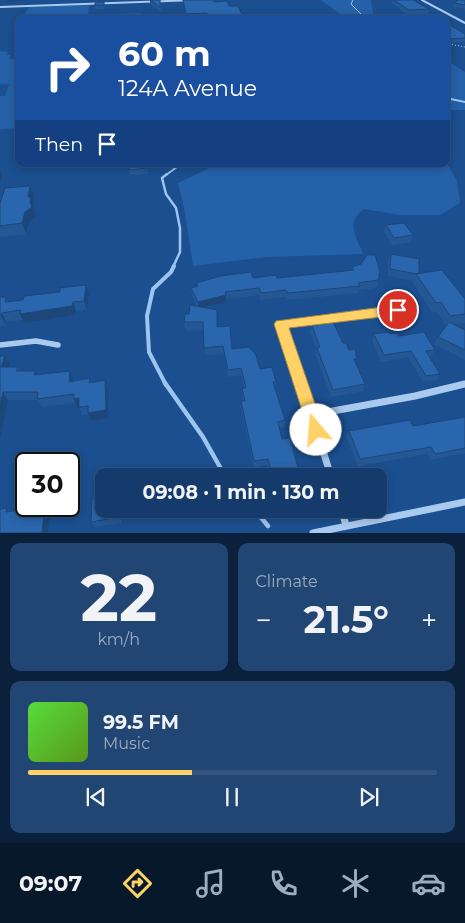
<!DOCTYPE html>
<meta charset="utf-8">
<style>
:root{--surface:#143b6b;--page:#214673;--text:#f1f3f6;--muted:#9dadc1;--line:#33557e;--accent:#ffd166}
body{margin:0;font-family:Montserrat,sans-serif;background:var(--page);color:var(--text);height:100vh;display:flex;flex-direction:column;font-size:19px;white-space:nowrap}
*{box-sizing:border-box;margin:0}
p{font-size:16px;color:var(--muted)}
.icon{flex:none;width:28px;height:28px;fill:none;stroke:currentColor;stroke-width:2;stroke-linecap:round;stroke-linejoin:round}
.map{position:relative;height:533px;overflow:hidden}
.sheet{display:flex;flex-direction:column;gap:10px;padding:10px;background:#0b203b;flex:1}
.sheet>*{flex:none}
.banner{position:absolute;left:15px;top:15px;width:435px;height:152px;border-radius:10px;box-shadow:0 2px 8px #0003,0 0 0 1px var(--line);background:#1a4fa0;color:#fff;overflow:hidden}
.speed{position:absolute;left:15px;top:452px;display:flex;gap:10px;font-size:25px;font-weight:700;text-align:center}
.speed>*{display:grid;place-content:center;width:65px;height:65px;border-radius:50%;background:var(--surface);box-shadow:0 2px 8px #0003,0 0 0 1px var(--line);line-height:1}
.speed .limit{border:2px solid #111;border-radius:8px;background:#fff;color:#111}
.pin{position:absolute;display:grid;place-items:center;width:42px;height:42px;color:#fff;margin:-21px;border:2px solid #fff;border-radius:50%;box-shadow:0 1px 5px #0007}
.me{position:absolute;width:55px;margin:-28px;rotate:342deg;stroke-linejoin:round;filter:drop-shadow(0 0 4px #0008)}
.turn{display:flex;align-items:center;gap:18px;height:105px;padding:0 20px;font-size:22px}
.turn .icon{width:65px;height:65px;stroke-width:2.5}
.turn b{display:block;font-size:35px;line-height:42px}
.then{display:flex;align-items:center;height:48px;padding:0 20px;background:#0003;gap:10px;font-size:19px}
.big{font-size:38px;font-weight:700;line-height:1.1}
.sheet .tile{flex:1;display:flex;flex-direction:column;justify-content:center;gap:8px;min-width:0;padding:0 18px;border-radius:10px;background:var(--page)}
.sheet .dial{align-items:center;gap:0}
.dial b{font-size:65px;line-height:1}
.song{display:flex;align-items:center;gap:15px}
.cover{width:60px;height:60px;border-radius:8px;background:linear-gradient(135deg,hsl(110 70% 55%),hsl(90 70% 35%))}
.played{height:5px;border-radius:2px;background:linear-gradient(90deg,var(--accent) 40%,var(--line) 40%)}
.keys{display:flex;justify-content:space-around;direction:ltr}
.heat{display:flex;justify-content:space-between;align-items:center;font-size:28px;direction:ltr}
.sheet .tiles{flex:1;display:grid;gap:10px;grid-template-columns:1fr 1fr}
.tile:last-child{grid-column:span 2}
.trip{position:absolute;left:95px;top:468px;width:292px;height:50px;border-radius:10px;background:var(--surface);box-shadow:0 2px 8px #0003,0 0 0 1px var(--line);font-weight:700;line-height:50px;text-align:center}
.tab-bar{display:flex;height:80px;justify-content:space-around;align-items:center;background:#08182b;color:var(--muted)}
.tab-bar .icon{width:35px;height:35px}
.tab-bar .current{color:var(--accent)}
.tab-bar b{font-size:22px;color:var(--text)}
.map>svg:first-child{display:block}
</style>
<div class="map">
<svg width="465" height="533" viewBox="0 0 465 533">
<rect width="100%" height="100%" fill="#1b4f8f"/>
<path fill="#2461a8" d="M321,0H371L373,13L382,19H311L343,16Z
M89,5L88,15L141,13L143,19H55V16L22,18L29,7Z
M0,51L8,52L7,55H11L9,59H19V128L0,129V96H5L9,84H0Z
M446,60L465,72V110H446Z
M446,162L457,181L460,203L440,215H400L364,209C345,223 356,235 363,254L267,257L193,266L184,207L178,183L218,164H446Z"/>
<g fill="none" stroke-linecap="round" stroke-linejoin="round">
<path stroke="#9cc4f0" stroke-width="1" d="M353,0L351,4L366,19"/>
<path stroke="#9cc4f0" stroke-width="2" d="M446,98L465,102
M166,175L181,164"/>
<path stroke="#9cc4f0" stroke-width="2.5" d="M167,174L162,178L166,194L176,208L180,228V252L173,267"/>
<path stroke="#9cc4f0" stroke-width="4" d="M166,385L149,352L147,316L153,289L171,272L174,266"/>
<path stroke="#9cc4f0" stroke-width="4.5" d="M165,383L203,437L225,476
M254,509L268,526"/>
<path stroke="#a9c9ee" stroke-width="1" stroke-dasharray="1 2" stroke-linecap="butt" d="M449,44L465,47"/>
<path stroke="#a9c9ee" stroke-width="2" d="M422,0L465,23
M0,7L196,0"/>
<path stroke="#a9c9ee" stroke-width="5.5" d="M0,345L36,341L58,345
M301,385L281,324L398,310
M462,385L465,384"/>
<path stroke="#a9c9ee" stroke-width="7" d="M301,383L331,476
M311,415L415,396L465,384
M341,509L346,525
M313,533L465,502"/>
</g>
<path fill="#245895" d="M150,0H160L161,11L150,4Z
M183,0L214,2L229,6L244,19H207V17L187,18Z
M393,0H413L429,9L428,14L408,15L392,3Z
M465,0V10L462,8L453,7L454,3Z
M104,2L105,9H95V5Z
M446,25L465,38V42L448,43L446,42Z
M147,164L148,174L130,175L129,170Z
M30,186L34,196L33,203L34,207V211L36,217L29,222L26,234L0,237V203Z
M386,225L413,235L411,242L392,245L384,232Z
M391,254L419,273L465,299V323L454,324L465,330V360L434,344L438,337L446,325L437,312H432L413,283L414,281L388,276V261Z
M352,267L380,272L376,288L359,290L358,293L287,300L286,297L260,300L259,295L226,299V302L204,308L232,349L260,369L276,382L275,388L285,420L284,427L279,428L282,439L300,476H270L267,465L254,468L241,408V401H243L242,396V389L244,388L241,375L228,377L224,354L205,355L204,330H185L184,322L189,314L197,306L192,295L191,288L197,286L196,283L253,278H277L351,270Z
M86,285L89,294L87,310L76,311L75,315L24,323L23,320L6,322V325L0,326V297L8,301L23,300L60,292Z
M312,326L343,343L355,363L365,384L363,391L331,397L316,355L317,349L310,333Z
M374,334H390L399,336L435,350L431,356L430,357L440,374L437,380L423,382L408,357L381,362L372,341Z
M0,356H5L10,364L9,367H18L20,371L38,375L73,379V381L90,378L91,383L108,389V418L91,421L89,414L82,415L79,407L77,408L75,403L42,407L38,400H8L0,439Z
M465,417V453L430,460L427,454L358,466L346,437L349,431L413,426Z
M123,509L122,523L94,527L91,522Z"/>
<path fill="#1d4779" d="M7,0H25L7,2Z
M0,171L2,176L0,181Z
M30,186L34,196L33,203L34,207V211L36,217L29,222L26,234L22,223L28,197Z
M86,285L89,294L87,310L84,301Z
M226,295V302L198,309V302Z
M73,302L76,311L75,315L24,323L20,314Z
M2,313L6,322V325L1,316Z
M5,356L10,364L6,375L1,367Z
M70,371L73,379L72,390L69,382Z
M105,380L108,389V418L91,421L88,413Z
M3,392L8,400L0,439V406Z
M79,398L82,407L77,408L74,399Z
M45,506H51L48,533H42Z
M120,509H123L122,523L120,517Z
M157,509H193V510L149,520L146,511Z"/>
<path fill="#2a66ad" stroke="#1d4779" d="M150,0H160V7Z
M183,0H213L214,2L227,1L229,6H238L244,19H208L207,13L186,14Z
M394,0H413L429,9L409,10Z
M458,0H465V5L454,3Z
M104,2V5H95V3Z
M448,24L465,34V38L450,39L446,37V25Z
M129,164H147V168L129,170Z
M30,186L28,197H31L30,202L32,207L25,212L22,223L0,226V203L5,188Z
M404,223L413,235L394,238L386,225Z
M391,254L419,259V273L417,274L390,269Z
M367,255H375L380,272L378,280L358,283L360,286L288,293L286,290L261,293L259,288L225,292L226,295L198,302L191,288L198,286L196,283L221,276L251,272L253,278L276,275L277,278L354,270L352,267L361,264Z
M442,270L465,299V314L450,316L441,302L436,303L416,274Z
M86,285L84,301L73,302L72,306L20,314L21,310L2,313L1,316H0V297H6L5,302L23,300L24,296L60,292V288Z
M190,305L217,310V327L230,326L232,349L249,347L256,355L260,369L272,367L276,382H273L285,420L278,422L282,439L290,438L300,476H272L268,459L254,461L241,401H245L242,389L246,387L241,368L228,370L223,346L204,348L203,322H184L185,314H189Z
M333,322L343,343H346L349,350L355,349L357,359H354L365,384L333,390L317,348L320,347L312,326Z
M449,322L465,330V350L438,337Z
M389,332L390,334L397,333L399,336L424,332L435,350L426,351L440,374L426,376L411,351L384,355L374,334Z
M0,356H5L1,367H18L16,371H36L34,375L70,371L69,382L90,378L89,383L105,380L106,410L88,413V406L79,407V398L74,399V394L37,399L38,392H3L0,406Z
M465,417V448L435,454L431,447L360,459L349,431L410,420L413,426Z
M187,471L188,476H163Z
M104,497V509H120V517L91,522L92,499Z
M27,506H45L42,533H0V509L7,508L6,512L26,509Z
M146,509H157L146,511Z"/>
<path fill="#ffd166" stroke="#a68842" d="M398,305L402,307L404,310L402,313L398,315L289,328L324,430L321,435L316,437L310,435L274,324L276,321Z"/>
</svg>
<div class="speed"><div class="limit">30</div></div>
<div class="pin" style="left:398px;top:310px;background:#d93025"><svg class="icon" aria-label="arrive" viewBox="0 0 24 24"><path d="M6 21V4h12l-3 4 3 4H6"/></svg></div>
<svg class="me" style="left:316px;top:430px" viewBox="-20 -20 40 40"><circle r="19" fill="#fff"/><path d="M0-13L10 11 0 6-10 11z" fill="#ffd166"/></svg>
<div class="trip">09:08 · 1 min · 130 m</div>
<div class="banner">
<div class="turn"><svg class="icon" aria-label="right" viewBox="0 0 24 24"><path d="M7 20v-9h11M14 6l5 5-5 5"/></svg><div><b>60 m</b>124A Avenue</div></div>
<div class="then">Then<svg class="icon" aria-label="arrive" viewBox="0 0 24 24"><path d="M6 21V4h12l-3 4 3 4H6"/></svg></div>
</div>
</div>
<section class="sheet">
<div class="tiles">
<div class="tile dial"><b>22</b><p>km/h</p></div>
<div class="tile"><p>Climate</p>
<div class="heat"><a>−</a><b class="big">21.5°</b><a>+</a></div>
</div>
<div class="tile">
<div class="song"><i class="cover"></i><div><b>99.5 FM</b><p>Music</p></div></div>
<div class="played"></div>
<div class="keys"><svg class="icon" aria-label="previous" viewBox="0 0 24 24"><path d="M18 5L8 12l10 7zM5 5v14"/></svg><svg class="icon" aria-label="pause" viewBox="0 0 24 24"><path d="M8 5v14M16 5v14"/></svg><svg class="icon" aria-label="next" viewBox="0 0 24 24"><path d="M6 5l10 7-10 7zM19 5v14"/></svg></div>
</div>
</div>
</section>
<nav class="tab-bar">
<b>09:07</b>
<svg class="icon current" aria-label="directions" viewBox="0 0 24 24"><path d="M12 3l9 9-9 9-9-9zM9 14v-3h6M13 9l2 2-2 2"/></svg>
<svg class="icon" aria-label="music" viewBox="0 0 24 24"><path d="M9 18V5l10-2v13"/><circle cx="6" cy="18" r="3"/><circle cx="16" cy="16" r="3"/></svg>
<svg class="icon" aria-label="phone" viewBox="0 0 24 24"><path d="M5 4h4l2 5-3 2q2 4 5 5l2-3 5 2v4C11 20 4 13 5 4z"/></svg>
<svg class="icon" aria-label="climate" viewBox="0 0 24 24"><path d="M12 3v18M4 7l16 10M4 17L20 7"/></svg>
<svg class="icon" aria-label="car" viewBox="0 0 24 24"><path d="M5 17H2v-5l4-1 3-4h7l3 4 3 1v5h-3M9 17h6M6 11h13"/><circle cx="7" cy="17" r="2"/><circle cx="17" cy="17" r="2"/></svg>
</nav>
